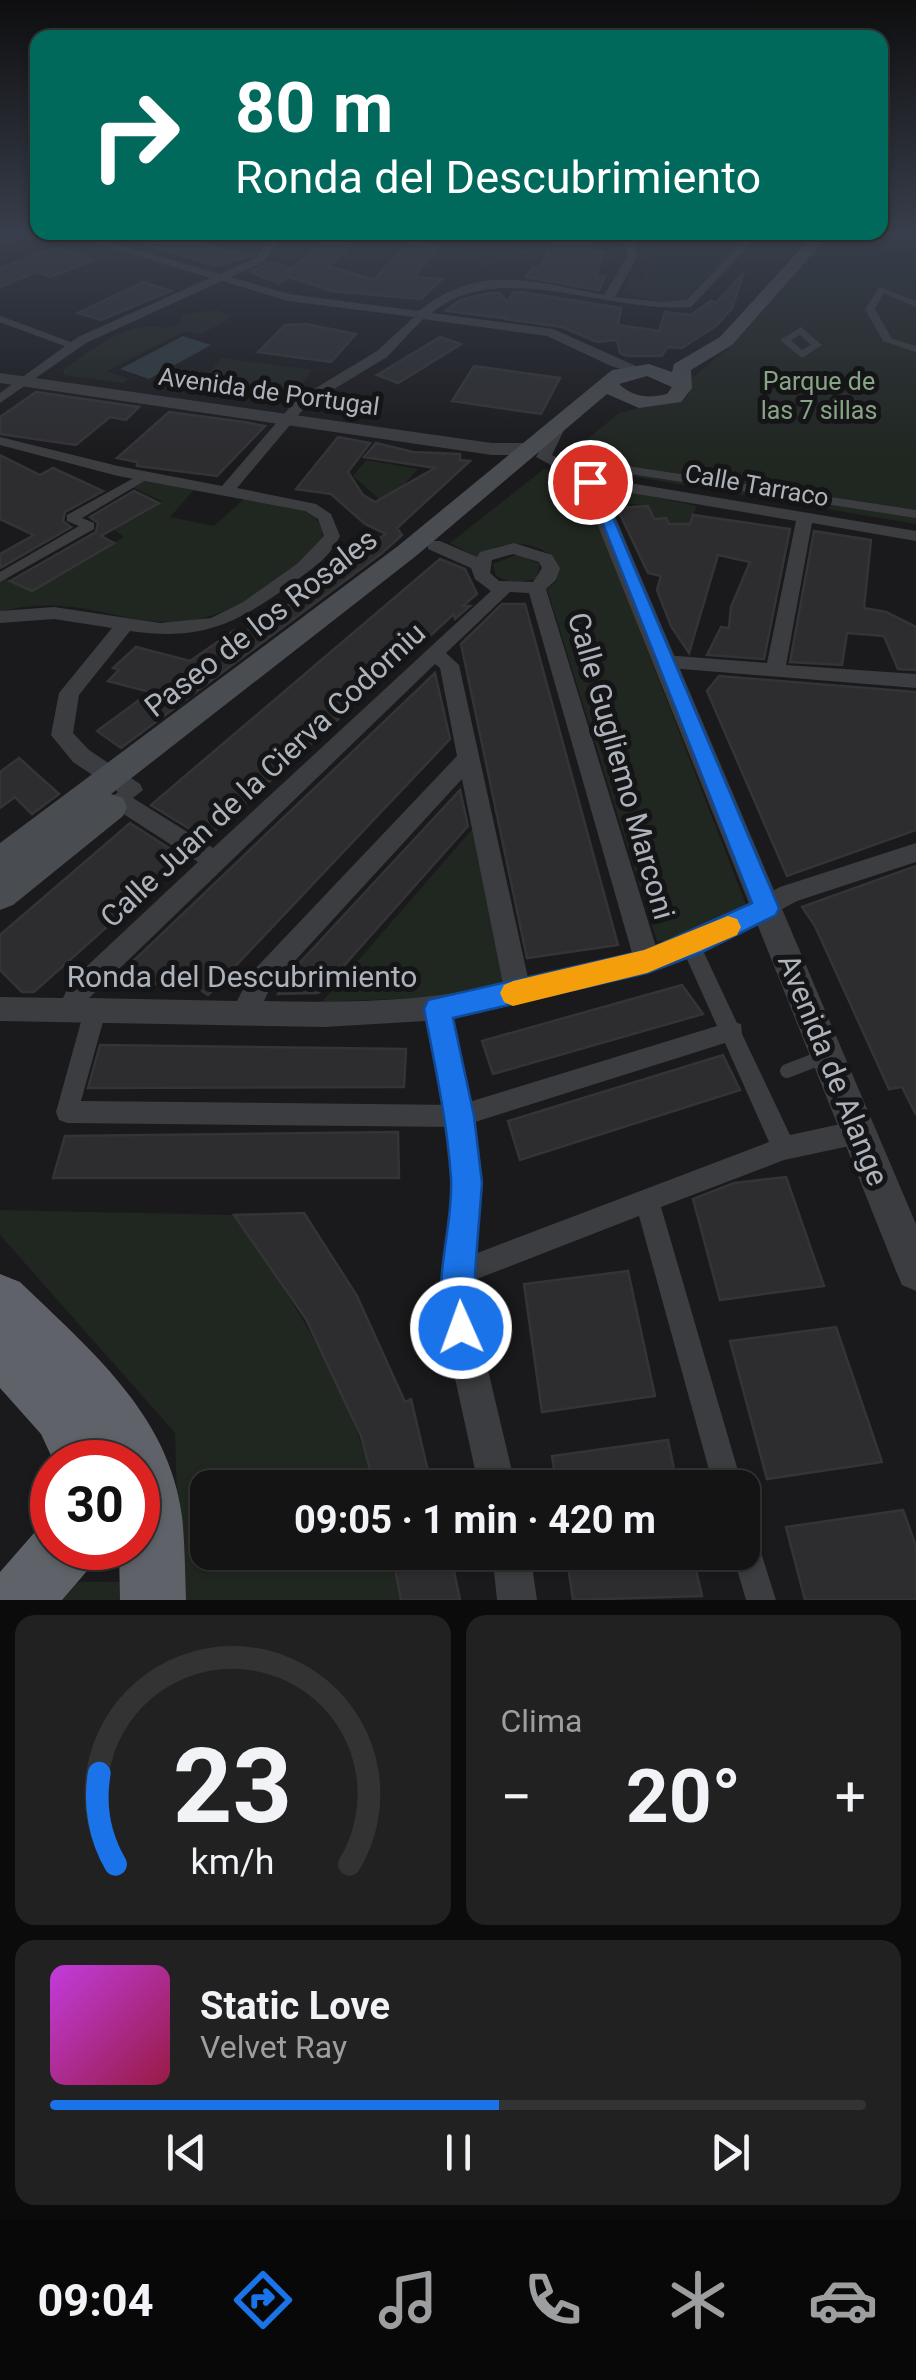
<!DOCTYPE html>
<html lang="es">
<meta charset="utf-8">
<style>
:root{--surface:#141415;--page:#212122;--text:#f1f3f6;--muted:#9d9ea0;--line:#333334;--accent:#1a73e8}
body{margin:0;font-family:Roboto,sans-serif;background:var(--page);color:var(--text);height:100vh;display:flex;flex-direction:column;font-size:38px;white-space:nowrap}
*{box-sizing:border-box;margin:0}
p{font-size:32px;color:var(--muted)}
.icon{flex:none;width:55px;height:55px;fill:none;stroke:currentColor;stroke-width:2;stroke-linecap:round;stroke-linejoin:round}
.map{position:relative;height:1600px;overflow:hidden}
.drawer{display:flex;flex-direction:column;gap:15px;padding:15px;background:#0b0b0c;flex:1}
.drawer>*{flex:none}
.guide{position:absolute;left:30px;top:30px;width:858px;height:210px;border-radius:20px;box-shadow:0 2px 8px #0004,0 0 0 2px var(--line);background:#00695c;color:#fff;overflow:hidden}
.speed{position:absolute;left:30px;top:1440px;display:flex;gap:20px;font-size:50px;font-weight:700;text-align:center}
.speed>*{display:grid;place-content:center;width:130px;height:130px;border-radius:50%;background:var(--surface);box-shadow:0 2px 8px #0004,0 0 0 2px var(--line);line-height:1}
.speed .limit{border:15px solid #d22;background:#fff;color:#111}
.pin{position:absolute;display:grid;place-items:center;width:85px;height:85px;color:#fff;margin:-42px;border:5px solid #fff;border-radius:50%;box-shadow:0 2px 10px #0007}
.me{position:absolute;width:110px;margin:-55px;rotate:358deg;stroke-linejoin:round;filter:drop-shadow(0 0 8px #0008)}
.turn{display:flex;align-items:center;gap:35px;height:210px;padding:0 40px;font-size:45px}
.turn .icon{width:130px;height:130px;stroke-width:2.5}
.turn b{display:block;font-size:70px;line-height:85px}
.big{font-size:75px;font-weight:700;line-height:1.1}
.drawer .widget{flex:1;display:flex;flex-direction:column;justify-content:center;gap:15px;min-width:0;padding:0 35px;border-radius:20px;background:var(--page)}
.drawer .dial{align-items:center;gap:0}
.dial svg{height:260px;overflow:visible;fill:none;stroke:var(--line);stroke-width:7;stroke-linecap:round;text-anchor:middle}
.dial text{fill:var(--text);stroke:none}
.song{display:flex;align-items:center;gap:30px}
.cover{width:120px;height:120px;border-radius:15px;background:linear-gradient(135deg,hsl(290 70% 55%),hsl(340 70% 35%))}
.played{height:10px;border-radius:5px;background:linear-gradient(90deg,var(--accent) 55%,var(--line) 55%)}
.keys{display:flex;justify-content:space-around;direction:ltr}
.heat{display:flex;justify-content:space-between;align-items:center;font-size:55px;direction:ltr}
.drawer .tiles{flex:1;display:grid;gap:15px;grid-template-columns:1fr 1fr}
.widget:last-child{grid-column:span 2}
.trip{position:absolute;left:190px;top:1470px;width:570px;height:100px;border-radius:20px;background:var(--surface);box-shadow:0 2px 8px #0004,0 0 0 2px var(--line);font-weight:700;line-height:100px;text-align:center}
.menu{display:flex;height:160px;justify-content:space-around;align-items:center;background:#080808;color:var(--muted)}
.menu .icon{width:70px;height:70px}
.menu .current{color:var(--accent)}
.menu b{font-size:45px;color:var(--text)}
.map>svg:first-child{display:block}
</style>
<div class="map">
<svg width="916" height="1600" viewBox="0 0 916 1600">
<rect width="100%" height="100%" fill="#1a1a1c"/>
<path fill="#202620" d="M632,234H739L746,239L686,301C667,303 638,301 623,290L629,277L642,278L652,256L645,241Z
M829,234H916V524L618,474L580,445L619,413L688,396L689,381L734,343Z
M484,235L529,252L487,266L444,248Z
M218,310L231,317L200,335L185,331L107,371L129,379L123,383L64,375L63,370C84,355 116,329 143,327C159,325 168,332 182,321L180,315Z
M222,358L313,370L289,400L194,387Z
M366,460L418,469L386,505L353,476Z
M544,469L560,471L586,492L747,907L665,941H657L547,589L557,581V562C538,539 500,538 478,558L450,543Z
M144,480L194,490L170,517L214,526L244,499C271,504 326,502 323,541C308,559 288,571 269,585C156,667 108,583 0,612V575L32,591L124,537L114,530L162,501L132,487Z
M617,489L697,506L681,546L666,518L654,519L648,506L627,503Z
M518,554L540,564L536,579L513,583L496,576L493,564Z
M475,826L507,984L440,997L322,1002Z
M0,1210L234,1215C296,1304 346,1381 375,1487L208,1488V1552L392,1553L401,1600H180L175,1433L0,1235Z
M69,1582H136L135,1600H50Z"/>
<path fill="#303b3f" d="M183,336L211,345L149,379L120,369Z"/>
<path fill="#2d2d30" stroke="#343437" stroke-width="2.5" d="M128,234H167L250,256L216,266L127,238Z
M331,234L360,237L329,266L374,280L409,242L440,246L414,277L442,279L421,299L331,291L289,277L279,283L250,272L272,262L292,269Z
M557,234H595L588,249L604,253L595,277L605,276L599,290L526,277L533,267L539,268Z
M57,247L95,260L50,277L36,272L0,287V268Z
M744,272L732,308L717,325L682,348L667,347L662,356H627L620,353L617,340L597,342L562,327L505,319L508,315L502,318L446,311L460,300L489,293H500L507,302L514,292H521L621,308L618,325L659,331L665,312L691,315L711,301L716,303Z
M143,282L171,291L101,320L78,313Z
M306,324L356,334L331,362L258,352L285,325Z
M440,337L461,344L398,383L377,375Z
M474,366L560,378L541,414L452,401Z
M36,392L139,407L126,420L110,417L76,445L0,434V417Z
M169,412L244,422L265,426L217,476L137,466V462L117,458Z
M338,437L370,443L348,472L363,495L375,502L435,468L364,457L376,443L413,452L460,454V460L470,461L397,528L402,535L382,553L121,748L97,731L150,692L108,681L119,670L113,668L136,647L190,661L235,630L242,633L281,611L301,595L296,592L386,534L365,524L331,494L296,489Z
M0,455L40,475L53,468L103,491L65,512L63,521L71,527L0,568V554L34,535L0,519Z
M134,491L159,503L101,536L114,543L32,591L10,581L96,532L98,523L90,517Z
M648,506L654,519L666,518L669,524H690L693,515L790,529L764,659L707,655L721,627L729,628L731,607L750,562L718,555L689,653L671,626L657,590L661,576L648,573L617,508Z
M814,531L871,540L864,608L886,612L916,627V670L898,669L884,636L847,633L842,665L790,662Z
M440,559L465,569L477,594L463,606H470L455,619L454,614L206,839L151,805Z
M502,604H525L618,945L527,958L461,644Z
M435,673L450,739L208,995L171,969L149,990L125,969Z
M719,676L916,692V830L787,876L707,691Z
M19,758L59,794L32,814L15,797L0,808V772Z
M460,790L468,826L324,988L318,993L278,994L294,969Z
M130,823L184,858L34,992H22L0,970V935Z
M916,866V1115L902,1087L889,1089L815,926L802,907Z
M682,985L703,1014L493,1074L482,1041Z
M100,1045L406,1049L404,1087L88,1088Z
M723,1055L740,1090L520,1160L508,1121Z
M398,1132L399,1178H53L65,1136Z
M786,1177L824,1286L720,1300L693,1199L734,1183Z
M304,1213L357,1296L405,1402L411,1399L432,1488H375L361,1436L306,1319L234,1215Z
M628,1271L655,1396L542,1412L524,1284Z
M836,1327L882,1462L767,1479L730,1341Z
M668,1440L678,1488H557L552,1456Z
M903,1510L916,1546V1600H805L786,1527Z
M392,1552H450L460,1600H401Z
M566,1552H692L702,1596L573,1600Z"/>
<g fill="none" stroke-linecap="round" stroke-linejoin="round">
<path stroke="#3b3d40" stroke-width="6" d="M0,319L73,346"/>
<path stroke="#3b3d40" stroke-width="14" d="M787,1071L823,1057"/>
<path fill="#3b3d40" fill-rule="evenodd" d="M879,287L916,301V307L884,293L875,309L892,339L916,346V352L883,341L865,309Z
M801,327L822,345L802,358L780,340ZM800,335L811,345L802,350L791,340Z
M621,465L916,510V518L617,472L615,469Z
M141,474L151,477L82,518L94,523V529L0,582V572L79,526L67,521V515Z
M691,937L698,940L737,1023L741,1024L742,1034L790,1135L859,1120L867,1124L871,1132L867,1140L859,1144L784,1160L661,1207L743,1488L742,1490V1488H714L639,1216L459,1286L450,1282L446,1273L450,1264L459,1260L769,1142L725,1043L459,1127L67,1123L59,1120L56,1112L84,1011L88,1004L95,1001L102,1004L106,1011L81,1101L459,1105L717,1026L681,946L684,940Z
M742,1519L752,1524L776,1600H746L732,1552H742Z"/>
<path fill="#3b3d40" fill-rule="evenodd" d="M18,234H32L0,246V240Z
M66,234H81L220,274L256,258L272,234H282L264,262L231,277L289,294L419,311C479,262 535,282 604,295L627,257L626,246L608,234H620L636,245L637,257L615,297L660,302L687,300L744,240L737,234H749L755,239L691,307C607,314 499,257 432,313L553,329L645,370L638,374L611,366L547,336L423,319L387,357L306,406L237,488L316,504L331,514L340,536C329,559 310,570 290,585C234,625 201,641 130,631L79,695L73,733L89,750L140,784L143,790L133,798L213,848L491,591L475,579L471,568L428,549V541H440L477,557L480,552L514,543L552,555L560,568L556,580L546,589L656,947L683,937L780,887L916,843V862L797,901L700,954L647,972L453,1019L474,1116L482,1183L475,1273L478,1328L516,1488H479L444,1328L443,1273L452,1183L444,1116L426,1021L324,1027L0,1021V997L63,998L71,981L198,862L111,806L108,800L118,792L73,762L51,735L59,693L112,628L54,619L0,623V611L54,607L160,623L211,618L243,602L297,564L324,536L318,519L305,511L118,476L0,445V437L118,466L222,486L296,400L377,351L414,317L288,301L222,281L86,343L0,403V393L78,337L210,278ZM513,554L539,562L542,568L533,582L499,581L490,573L492,560ZM510,592L529,593L632,953L528,978L459,665L446,653ZM435,664L440,668L457,756L252,972L237,1001L89,998ZM462,779L503,984C426,1002 343,1003 264,1001L270,988Z
M557,426L564,430L552,455L594,477L916,531V541L812,523L786,665L916,674V688L657,667L654,662L657,657L664,655L767,663L796,521L590,486L536,457L550,430Z
M492,1552H530L537,1600H497Z"/>
<path fill="#3b3d40" fill-rule="evenodd" d="M0,373L492,443H532L541,449L532,455H492L0,383Z
M590,475L600,481L916,1224V1291L902,1285L896,1271L580,481Z"/>
<path fill="#494c50" fill-rule="evenodd" d="M814,234H830L732,345L691,370L692,388L681,402L639,408L607,394L416,556L111,794L123,798L127,807L123,816L13,905L0,910V843L398,546L612,370L649,364L672,372L674,364L720,337ZM647,376L672,387L667,394C648,399 633,397 619,384Z"/>
<path fill="#5f6268" fill-rule="evenodd" d="M0,1274L20,1282C89,1349 169,1414 182,1516C185,1544 185,1572 186,1600H120L119,1548H138V1462H54L41,1434L0,1388Z
M52,1521V1548H96L87,1571L62,1600H0V1572L41,1525Z"/>
</g>
<linearGradient id="sky" x2="0" y2="1"><stop stop-color="#0e0e0f"/><stop offset="0.51" stop-color="#383e4b"/><stop offset="1" stop-color="#383e4b" stop-opacity="0"/></linearGradient>
<rect width="916" height="458" fill="url(#sky)"/>
<path fill="#1a73e8" stroke="#114b97" stroke-width="2.5" d="M585,478L598,482L779,908L776,915L700,953L647,973L453,1018L474,1116L482,1183L475,1273L478,1328L473,1340L461,1345L449,1340C428,1290 454,1230 451,1178C447,1121 435,1065 424,1009L428,1000L647,950L752,903Z"/>
<path fill="#f59e0b" d="M728,916L737,919L741,927L737,935L647,973L513,1006L504,1002L500,993L504,985L513,981L644,950Z"/>
<g text-anchor="middle" stroke-width="10" stroke-linejoin="round" paint-order="stroke">
<g font-size="25" fill="#88a486" stroke="#151517">
<text x="819" y="390">Parque de<tspan x="819" dy="29">las 7 sillas</tspan></text>
</g>
<g font-size="25" fill="#adb3ba" stroke="#151517">
<text transform="translate(269 391) rotate(8)" y="9">Avenida de Portugal</text>
<text transform="translate(757 485) rotate(10)" y="9">Calle Tarraco</text>
</g>
<g font-size="30" fill="#adb3ba" stroke="#151517">
<text transform="translate(261 623) rotate(-38)" y="10">Paseo de los Rosales</text>
<text transform="translate(621 766) rotate(74)" y="10">Calle Gugliemo Marconi</text>
<text transform="translate(263 775) rotate(-43)" y="10">Calle Juan de la Cierva Codorniu</text>
<text x="242" y="987">Ronda del Descubrimiento</text>
<text transform="translate(833 1070) rotate(68)" y="10">Avenida de Alange</text>
</g>
</g>
</svg>
<div class="speed"><div class="limit">30</div></div>
<div class="pin" style="left:590px;top:482px;background:#d93025"><svg class="icon" aria-label="arrive" viewBox="0 0 24 24"><path d="M6 21V4h12l-3 4 3 4H6"/></svg></div>
<svg class="me" style="left:461px;top:1328px" viewBox="-20 -20 40 40"><circle r="17" fill="#1a73e8" stroke="#fff" stroke-width="3"/><path d="M0-11L8 9 0 5-8 9z" fill="#fff"/></svg>
<div class="trip">09:05 · 1 min · 420 m</div>
<div class="guide">
<div class="turn"><svg class="icon" aria-label="right" viewBox="0 0 24 24"><path d="M7 20v-9h11M14 6l5 5-5 5"/></svg><div><b>80 m</b>Ronda del Descubrimiento</div></div>
</div>
</div>
<section class="drawer">
<div class="tiles">
<div class="widget dial"><svg viewBox="0 0 100 80">
<path d="M14 69A42 42 0 1 1 86 69"/>
<path d="M14 69A42 42 0 0 1 9 41" stroke="#1a73e8"/>
<text x="50" y="56" font-size="32" font-weight="700">23</text>
<text x="50" y="72" font-size="11">km/h</text>
</svg></div>
<div class="widget"><p>Clima</p>
<div class="heat"><a>−</a><b class="big">20°</b><a>+</a></div>
</div>
<div class="widget">
<div class="song"><i class="cover"></i><div><b>Static Love</b><p>Velvet Ray</p></div></div>
<div class="played"></div>
<div class="keys"><svg class="icon" aria-label="previous" viewBox="0 0 24 24"><path d="M18 5L8 12l10 7zM5 5v14"/></svg><svg class="icon" aria-label="pause" viewBox="0 0 24 24"><path d="M8 5v14M16 5v14"/></svg><svg class="icon" aria-label="next" viewBox="0 0 24 24"><path d="M6 5l10 7-10 7zM19 5v14"/></svg></div>
</div>
</div>
</section>
<nav class="menu">
<b>09:04</b>
<svg class="icon current" aria-label="directions" viewBox="0 0 24 24"><path d="M12 3l9 9-9 9-9-9zM9 14v-3h6M13 9l2 2-2 2"/></svg>
<svg class="icon" aria-label="music" viewBox="0 0 24 24"><path d="M9 18V5l10-2v13"/><circle cx="6" cy="18" r="3"/><circle cx="16" cy="16" r="3"/></svg>
<svg class="icon" aria-label="phone" viewBox="0 0 24 24"><path d="M5 4h4l2 5-3 2q2 4 5 5l2-3 5 2v4C11 20 4 13 5 4z"/></svg>
<svg class="icon" aria-label="climate" viewBox="0 0 24 24"><path d="M12 3v18M4 7l16 10M4 17L20 7"/></svg>
<svg class="icon" aria-label="car" viewBox="0 0 24 24"><path d="M5 17H2v-5l4-1 3-4h7l3 4 3 1v5h-3M9 17h6M6 11h13"/><circle cx="7" cy="17" r="2"/><circle cx="17" cy="17" r="2"/></svg>
</nav>
